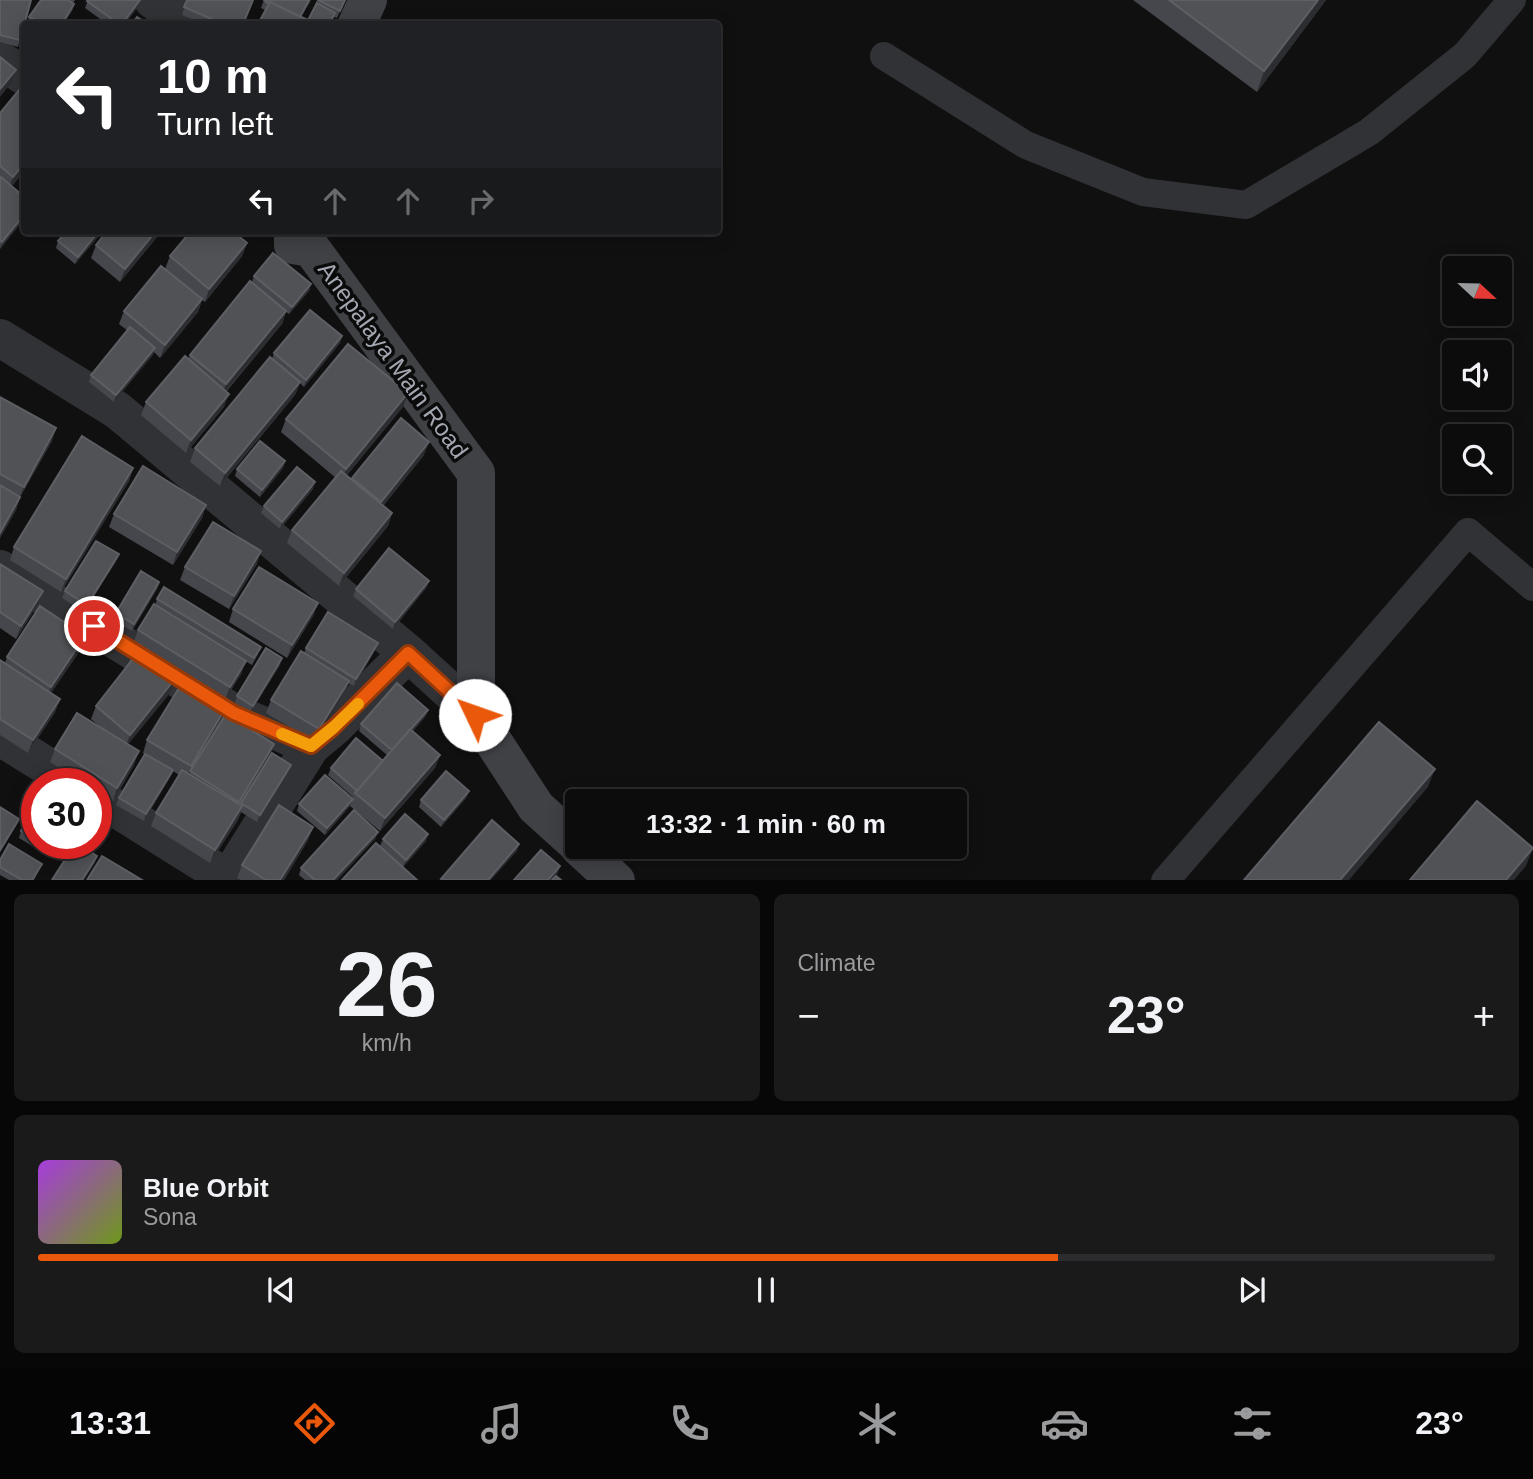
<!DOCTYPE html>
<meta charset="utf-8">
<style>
:root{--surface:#0c0c0d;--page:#1a1a1b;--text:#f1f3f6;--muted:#9a9b9d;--line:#2c2c2e;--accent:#ea580c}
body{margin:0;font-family:Arial,sans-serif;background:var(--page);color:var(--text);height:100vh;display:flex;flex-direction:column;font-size:26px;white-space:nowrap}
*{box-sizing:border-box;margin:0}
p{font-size:23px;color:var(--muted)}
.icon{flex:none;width:38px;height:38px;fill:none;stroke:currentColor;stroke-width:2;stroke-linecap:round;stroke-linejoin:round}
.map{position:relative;height:880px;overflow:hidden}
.panel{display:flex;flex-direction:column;gap:14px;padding:14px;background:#070707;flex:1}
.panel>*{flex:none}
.hud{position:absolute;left:21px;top:21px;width:700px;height:214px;border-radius:7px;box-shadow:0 4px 18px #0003,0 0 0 2px var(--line);background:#202124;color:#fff;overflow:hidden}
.needle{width:46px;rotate:112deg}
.buttons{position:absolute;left:1442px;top:256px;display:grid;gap:14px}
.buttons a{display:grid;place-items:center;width:70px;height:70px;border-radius:7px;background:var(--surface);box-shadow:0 4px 18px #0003,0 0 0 2px var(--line);font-size:35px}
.speed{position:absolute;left:21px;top:768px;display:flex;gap:14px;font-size:35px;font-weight:700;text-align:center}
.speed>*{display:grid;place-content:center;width:91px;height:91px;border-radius:50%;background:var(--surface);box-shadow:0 4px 18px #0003,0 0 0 2px var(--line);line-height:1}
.speed .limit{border:10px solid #d22;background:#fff;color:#111}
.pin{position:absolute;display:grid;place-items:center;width:60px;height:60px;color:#fff;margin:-30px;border:4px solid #fff;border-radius:50%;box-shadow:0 2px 7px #0007}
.me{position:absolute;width:77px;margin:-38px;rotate:312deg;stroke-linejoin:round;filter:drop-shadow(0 0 5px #0008)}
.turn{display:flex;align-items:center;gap:24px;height:147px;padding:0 21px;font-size:32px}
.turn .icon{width:91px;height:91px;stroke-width:2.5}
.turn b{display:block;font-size:49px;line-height:60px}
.lanes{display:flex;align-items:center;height:66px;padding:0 21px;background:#0003;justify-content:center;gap:35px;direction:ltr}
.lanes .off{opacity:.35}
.big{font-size:52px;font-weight:700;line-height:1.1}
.panel .card{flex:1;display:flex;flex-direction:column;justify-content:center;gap:10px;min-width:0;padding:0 24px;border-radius:10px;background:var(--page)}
.panel .dial{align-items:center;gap:0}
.dial b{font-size:91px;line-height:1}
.song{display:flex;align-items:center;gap:21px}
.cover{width:84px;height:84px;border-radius:10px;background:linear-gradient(135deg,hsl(280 70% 55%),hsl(80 70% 35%))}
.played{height:7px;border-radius:4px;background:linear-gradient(90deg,var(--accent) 70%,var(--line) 70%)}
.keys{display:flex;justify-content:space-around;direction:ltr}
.heat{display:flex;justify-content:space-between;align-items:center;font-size:38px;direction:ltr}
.panel .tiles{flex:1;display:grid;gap:14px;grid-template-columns:1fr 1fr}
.card:last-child{grid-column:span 2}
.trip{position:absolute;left:565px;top:789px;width:402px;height:70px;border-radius:7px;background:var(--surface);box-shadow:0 4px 18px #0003,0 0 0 2px var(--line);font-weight:700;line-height:70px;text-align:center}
.tabs{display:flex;height:112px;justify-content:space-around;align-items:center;background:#050505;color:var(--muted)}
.tabs .icon{width:49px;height:49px}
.tabs .active{color:var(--accent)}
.tabs b{font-size:32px;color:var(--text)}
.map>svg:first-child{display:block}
</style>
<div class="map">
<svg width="1533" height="881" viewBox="0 0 1533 881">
<rect width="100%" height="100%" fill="#101011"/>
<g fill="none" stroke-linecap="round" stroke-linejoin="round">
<path stroke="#313235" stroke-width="28" d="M884,56L1026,145L1143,192L1246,205L1369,132L1465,55L1512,0
M1165,881L1468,532L1533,587"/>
<path stroke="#313235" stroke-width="38" d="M153,0L186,24
M0,60L24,76
M0,338L117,410L408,653L476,715
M0,569L234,713L311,746
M0,737L76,784
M96,796L232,881
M227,881L311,746L334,727L408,653"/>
<path stroke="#3f4145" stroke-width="38" d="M357,24L368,0
M293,231V245L311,248L476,473V715L536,807L578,845
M579,847L616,881"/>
</g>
<path fill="#46474c" d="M0,0L20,40L18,47L0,42Z
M41,0H75L73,3L74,4L72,11L63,24H27L29,17Z
M88,0L139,5L125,24H107L85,8Z
M187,0L243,24H205L182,15Z
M264,0H311L301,17L308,20L317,0H345L337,18L334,17L330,24H258L265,10L261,8Z
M1133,0H1326L1257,92Z
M24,84V171L12,186L24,197V219L0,249V113Z
M103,231L75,264L56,248L58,241Z
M107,231H162L120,282L91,258L96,245Z
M247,243L242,256L205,302L202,300L198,312L160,358L154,352L114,402L89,382L91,375L128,331L119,324L124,311L165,269L170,256Z
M254,276L311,284L309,291L289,314L286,312L282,324L226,392L224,407L186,453L141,415L146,402L188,359L190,355L252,282Z
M342,336L340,343L304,387L300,383L295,395L220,486L190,462L195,448L272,359L274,353Z
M0,397L52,441L20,497L16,510L0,538Z
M403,407L347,475L351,479L352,478L424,455L383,506L392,513L388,526L339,586L287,543L292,530L336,478L281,432L286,419Z
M285,461L283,468L260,497L235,476L237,469Z
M133,468L129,481L61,592L10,560L14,547Z
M313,489L280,529L261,513L264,506Z
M206,505L202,518L173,565L109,527L114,514Z
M116,561L84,612L62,598L65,591Z
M0,564L38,604L16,639L0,628Z
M257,564L229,609L180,580L185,567Z
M429,581L426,588L393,629L353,596L356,589Z
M159,582L157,589L132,631L113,620L116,613Z
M157,599L258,654L252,665L245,661L241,674L225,700L133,644L138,630L155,605Z
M318,603L313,616L287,658L229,622L233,609Z
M378,643L375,650L354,686L348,683L344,694L315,742L266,713L271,700L304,653L306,648Z
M81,649L51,693L60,699L55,712L28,753L0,735V660L5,663L7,657Z
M280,665L250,713L235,703L237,696Z
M170,693L128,744L134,765L113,801L96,791V784H85L50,762L55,749L104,730L91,719L96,706Z
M225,709L221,722L274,744L269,757L240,805L288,772L257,822L241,812L238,820L210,863L151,826L156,813L179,775L173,771L170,777L144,821L116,805L119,798L145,755L143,753L147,740Z
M428,710L425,717L413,731L440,755L435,768L380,831L350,806L325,835L297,811L299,804L353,799V797L328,775L331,768L383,761L387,755L359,731L361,724Z
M469,791L466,798L441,827L419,807L421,800Z
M37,818V844H60L52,858L19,838L21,831Z
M313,827L308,840L284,880H241L237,878L242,865Z
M378,832L375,839L337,880H305L299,875L301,868Z
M383,839L426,841L403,867L380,846Z
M0,860L42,864L34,880H9L0,875Z"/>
<path fill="#2c2d30" d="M140,0L139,5L125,24H122Z
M1318,0H1326L1257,92L1264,71Z
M74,4L72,11L63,24H62Z
M16,70L11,83L0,97V89Z
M24,163V171L8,190L13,177Z
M24,215V219L0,249L2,242Z
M99,231H103L75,264L78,257Z
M156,231H162L120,282L125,269Z
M247,243L242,256L205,302L209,289Z
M311,284L309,291L289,314L292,307Z
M202,299L198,312L160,358L165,345Z
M286,311L282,324L221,397L226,384Z
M342,336L340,343L304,387L306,380Z
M155,348L153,355L114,402L116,395Z
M300,382L295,395L220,486L225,473Z
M408,393L403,407L341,482L346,469Z
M229,394L224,407L186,453L191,440Z
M56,428L52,441L20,497L16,510L0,538V533L19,499L24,487Z
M429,442L424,455L376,515L381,502Z
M285,461L283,468L260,497L262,490Z
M133,468L129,481L61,592L66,579Z
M315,482L313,489L280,529L282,522Z
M206,505L202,518L173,565L177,552Z
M392,513L388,526L339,586L344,573Z
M261,551L257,564L229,609L234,596Z
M119,554L116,561L84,612L87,605Z
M429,581L426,588L393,629L395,622Z
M159,582L157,589L132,631L134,624Z
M43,591L38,604L16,639L21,626Z
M318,603L313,616L287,658L292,645Z
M85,636L81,649L46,700L51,687Z
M378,643L375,650L354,686L356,679Z
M282,658L280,665L250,713L253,706Z
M246,661L241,674L225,700L230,687Z
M174,680L170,693L125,748L130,735Z
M349,681L344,694L315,742L319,729Z
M60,699L55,712L28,753L33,740Z
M225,709L221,722L186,779L191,766Z
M428,710L425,717L390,758L393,751Z
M274,744L269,757L234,815L239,802Z
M139,751L134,765L113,801L117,788Z
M440,755L435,768L380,831L385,818Z
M291,765L288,772L257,822L260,815Z
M1435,769L1428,787L1349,880H1340Z
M173,770L170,777L144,821L146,814Z
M469,791L466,798L441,827L444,820Z
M353,799L350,806L325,835L327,828Z
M242,806L238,820L210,863L215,850Z
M19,819L16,826L0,853V850Z
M313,827L308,840L284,880H280Z
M378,832L375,839L337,880H333Z
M428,834L426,841L403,867L406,860Z
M519,844L517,851L491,880H488Z
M1533,848L1526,866L1514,880H1506Z
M97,856L95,863L84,880H82Z
M560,866L558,873L552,880H548Z"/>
<path fill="#505256" stroke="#5d5f64" stroke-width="2" d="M0,0H31L20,40L0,35Z
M41,0H68L74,4L62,24H42L29,17Z
M88,0H140L122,24H119L87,1Z
M187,0H253L243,24H223L184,7Z
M264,0H309L300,17L270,2L269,4Z
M318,0H345L340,11Z
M1169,0H1318L1264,71Z
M270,2L316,24H258Z
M317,3L335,13L329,24H316L308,20Z
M137,17L148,24H132Z
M0,57L16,70L0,89Z
M24,84V163L13,177L0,166V113Z
M1,177L24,197V215L2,242L0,240V179Z
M67,231H99L78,257L58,241Z
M107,231H156L125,269L96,245Z
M191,231H232L247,243L209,289L170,256Z
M273,253L311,284L292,307L254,276Z
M161,266L202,299L165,345L124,311Z
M250,281L286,311L226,384L190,355Z
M310,310L342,336L306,380L274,353Z
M130,327L155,348L116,395L91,375Z
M348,344L408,393L346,469L286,419Z
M185,356L229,394L191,440L146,402Z
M270,357L300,382L225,473L195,448Z
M0,397L56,428L24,487L0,474Z
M401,418L429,442L381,502L352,478Z
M82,436L133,468L66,579L14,547Z
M260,441L285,461L262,490L237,469Z
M143,466L206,505L177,552L114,514Z
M297,467L315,482L282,522L264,506Z
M341,471L392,513L344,573L292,530Z
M0,485L20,497L0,533Z
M213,522L261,551L234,596L185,567Z
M96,541L119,554L87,605L65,591Z
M389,548L429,581L395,622L356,589Z
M0,564L43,591L21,626L0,612Z
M259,567L318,603L292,645L233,609Z
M141,571L159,582L134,624L116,613Z
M164,587L261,647L254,658L157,599Z
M154,604L246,661L230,687L138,630Z
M40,606L85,636L51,687L7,657Z
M328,612L378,643L356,679L306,648Z
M266,648L282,658L253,706L237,696Z
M139,651L174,680L130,735L96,706Z
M301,651L349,681L319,729L271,700Z
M0,660L60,699L33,740L0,719Z
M182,683L225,709L191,766L147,740Z
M397,683L428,710L392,750L361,724Z
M77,713L139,751L117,788L55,749Z
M226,714L274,744L239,802L190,771Z
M1379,722L1435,769L1340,880H1244Z
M410,729L440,755L385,818L355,793Z
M356,738L383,761L357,791L331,768Z
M272,753L291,765L260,815L241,803Z
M145,754L173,770L146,814L119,798Z
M182,770L242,806L215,850L156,813Z
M446,771L469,791L444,820L421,800Z
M325,775L353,799L327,828L299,804Z
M1477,801L1533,848L1506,880H1410Z
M279,805L313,827L280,880H266L242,865Z
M0,807L19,819L0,850Z
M354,810L378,832L333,880H315L301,868Z
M31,814L37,818V840L21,831Z
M405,814L428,834L406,860L383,839Z
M492,820L519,844L488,880H443L441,879Z
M376,843L417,880H342Z
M9,844L42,864L32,880H22L0,867V860Z
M42,844H58L54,851Z
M75,844H78L97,856L82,880H52Z
M541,850L560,866L548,880H514Z
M102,856L142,880H87Z
M556,876L561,880H552Z"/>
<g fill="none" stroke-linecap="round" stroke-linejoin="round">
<defs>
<path id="route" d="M94,626L234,713L311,746L334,727L408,653L475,715"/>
</defs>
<use href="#route" stroke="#983908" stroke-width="18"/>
<use href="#route" stroke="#ea580c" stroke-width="12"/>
<path stroke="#f59e0b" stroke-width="12" d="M282,734L311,746L334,727L358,704"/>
</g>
<g text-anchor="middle" stroke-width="7" stroke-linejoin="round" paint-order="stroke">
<g font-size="24" fill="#a2a7b0" stroke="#0b0b0c">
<text transform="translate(393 360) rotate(54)" y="8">Anepalaya Main Road</text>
</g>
</g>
</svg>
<div class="buttons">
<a><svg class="needle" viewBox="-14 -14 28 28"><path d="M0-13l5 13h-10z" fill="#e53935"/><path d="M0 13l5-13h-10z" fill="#9a9b9d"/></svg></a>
<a><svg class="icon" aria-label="sound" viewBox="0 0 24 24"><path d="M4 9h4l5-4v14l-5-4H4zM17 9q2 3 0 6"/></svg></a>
<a><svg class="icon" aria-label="search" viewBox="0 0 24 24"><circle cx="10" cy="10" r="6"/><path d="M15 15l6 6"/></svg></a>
</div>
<div class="speed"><div class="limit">30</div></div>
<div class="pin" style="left:94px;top:626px;background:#d93025"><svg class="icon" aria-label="arrive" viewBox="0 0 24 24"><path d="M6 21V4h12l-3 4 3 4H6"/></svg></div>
<svg class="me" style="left:475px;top:715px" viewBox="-20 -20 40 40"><circle r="19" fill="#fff"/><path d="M0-13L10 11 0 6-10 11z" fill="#ea580c"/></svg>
<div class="trip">13:32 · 1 min · 60 m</div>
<div class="hud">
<div class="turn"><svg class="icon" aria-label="left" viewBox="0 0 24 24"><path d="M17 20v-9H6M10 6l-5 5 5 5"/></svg><div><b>10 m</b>Turn left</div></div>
<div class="lanes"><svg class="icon" aria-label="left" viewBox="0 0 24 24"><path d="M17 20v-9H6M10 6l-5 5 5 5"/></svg><svg class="icon off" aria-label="ahead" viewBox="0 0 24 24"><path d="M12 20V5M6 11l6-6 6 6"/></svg><svg class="icon off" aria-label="ahead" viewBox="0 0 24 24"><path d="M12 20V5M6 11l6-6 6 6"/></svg><svg class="icon off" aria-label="right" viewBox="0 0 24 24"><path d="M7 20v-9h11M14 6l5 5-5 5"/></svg></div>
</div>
</div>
<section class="panel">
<div class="tiles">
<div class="card dial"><b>26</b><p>km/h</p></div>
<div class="card"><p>Climate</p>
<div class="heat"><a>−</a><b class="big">23°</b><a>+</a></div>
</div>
<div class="card">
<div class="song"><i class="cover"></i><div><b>Blue Orbit</b><p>Sona</p></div></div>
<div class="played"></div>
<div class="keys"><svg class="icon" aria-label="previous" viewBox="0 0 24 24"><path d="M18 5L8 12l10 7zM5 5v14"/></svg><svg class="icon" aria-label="pause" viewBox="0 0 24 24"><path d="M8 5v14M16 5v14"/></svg><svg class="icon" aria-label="next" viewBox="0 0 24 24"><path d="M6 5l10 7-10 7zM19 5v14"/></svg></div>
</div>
</div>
</section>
<nav class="tabs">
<b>13:31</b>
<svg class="icon active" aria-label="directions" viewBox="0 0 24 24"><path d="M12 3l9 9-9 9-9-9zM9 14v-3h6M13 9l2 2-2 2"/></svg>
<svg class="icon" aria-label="music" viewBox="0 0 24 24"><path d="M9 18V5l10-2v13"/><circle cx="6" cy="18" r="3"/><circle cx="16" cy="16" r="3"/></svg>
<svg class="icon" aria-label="phone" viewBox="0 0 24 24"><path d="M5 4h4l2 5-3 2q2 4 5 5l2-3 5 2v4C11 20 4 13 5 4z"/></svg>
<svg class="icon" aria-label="climate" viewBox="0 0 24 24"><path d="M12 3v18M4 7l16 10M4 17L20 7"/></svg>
<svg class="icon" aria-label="car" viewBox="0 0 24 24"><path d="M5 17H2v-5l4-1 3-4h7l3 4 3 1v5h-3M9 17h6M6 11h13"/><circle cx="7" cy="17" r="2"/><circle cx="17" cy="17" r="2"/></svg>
<svg class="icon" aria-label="filters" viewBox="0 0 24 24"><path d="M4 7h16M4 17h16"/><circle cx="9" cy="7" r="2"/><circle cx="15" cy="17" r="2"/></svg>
<b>23°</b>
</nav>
